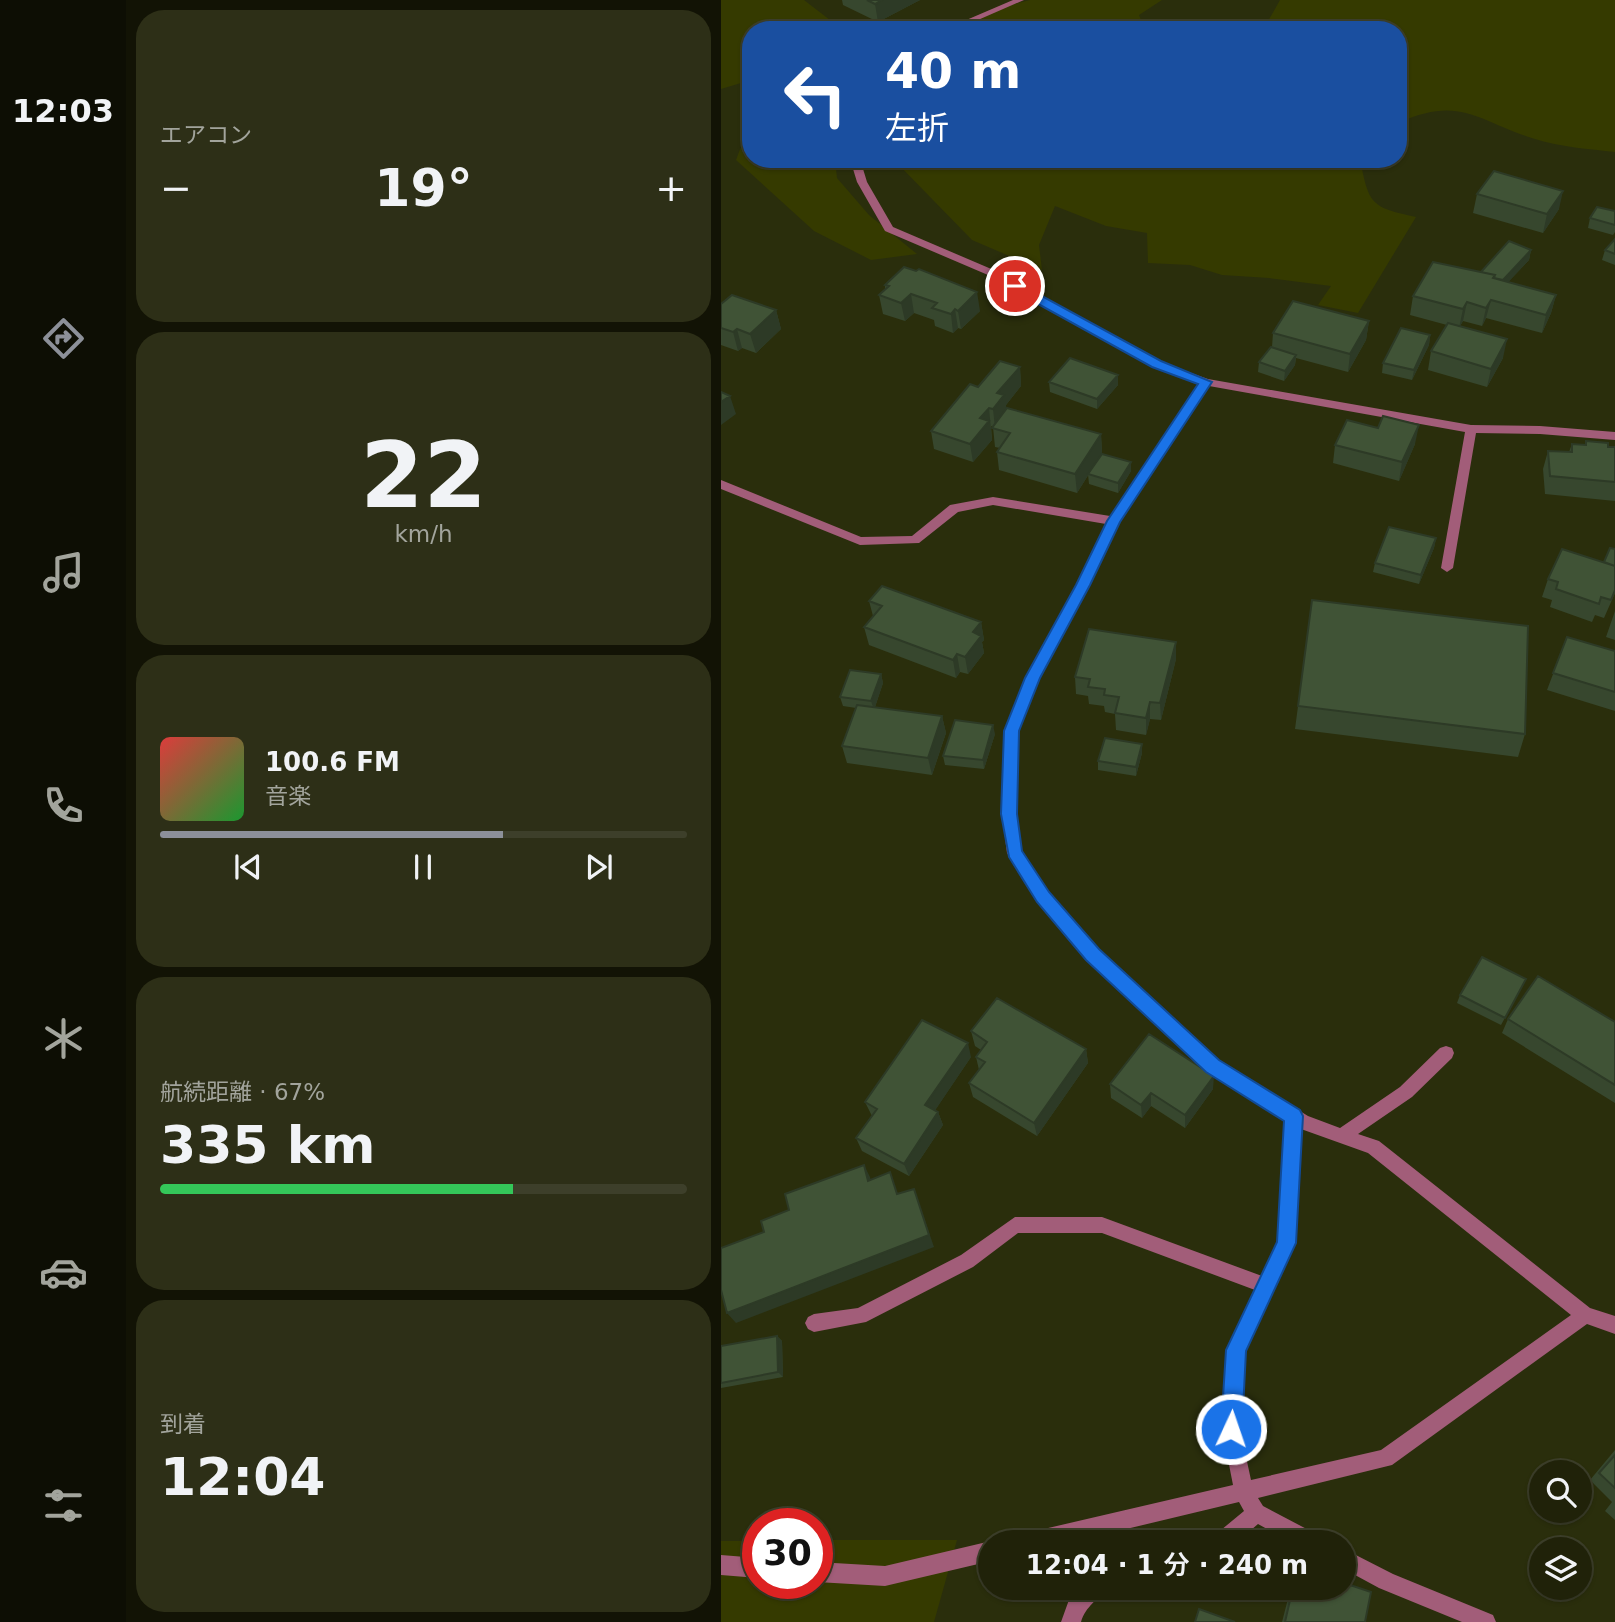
<!DOCTYPE html>
<html lang="ja">
<meta charset="utf-8">
<style>
:root{--surface:#202209;--page:#2d2f17;--text:#f1f3f6;--muted:#a2a49c;--line:#3d3f2a;--accent:#8c9099}
body{margin:0;font-family:"DejaVu Sans","Noto Sans JP",sans-serif;background:var(--page);color:var(--text);height:100vh;display:flex;flex-direction:column;font-size:26px;white-space:nowrap}
*{box-sizing:border-box;margin:0}
p{font-size:23px;color:var(--muted)}
.icon{flex:none;width:38px;height:38px;fill:none;stroke:currentColor;stroke-width:2;stroke-linecap:round;stroke-linejoin:round}
.map{position:relative;flex:1;overflow:hidden}
.side{display:flex;flex-direction:column;gap:10px;padding:10px;background:#121305;width:595px}
.side>*{flex:none}
.banner{position:absolute;left:21px;top:21px;width:665px;height:147px;border-radius:28px;box-shadow:0 2px 5px #0004,0 0 0 2px var(--line);background:#1a4fa0;color:#fff;overflow:hidden}
.buttons{position:absolute;left:808px;top:1460px;display:grid;gap:14px}
.buttons a{display:grid;place-items:center;width:63px;height:63px;border-radius:50%;background:var(--surface);box-shadow:0 2px 5px #0004,0 0 0 2px var(--line);font-size:35px}
.speed{position:absolute;left:21px;top:1508px;display:flex;gap:14px;font-size:35px;font-weight:700;text-align:center}
.speed>*{display:grid;place-content:center;width:91px;height:91px;border-radius:50%;background:var(--surface);box-shadow:0 2px 5px #0004,0 0 0 2px var(--line);line-height:1}
.speed .limit{border:10px solid #d22;background:#fff;color:#111}
.pin{position:absolute;display:grid;place-items:center;width:60px;height:60px;color:#fff;margin:-30px;border:4px solid #fff;border-radius:50%;box-shadow:0 2px 7px #0007}
.me{position:absolute;width:77px;margin:-38px;rotate:3deg;stroke-linejoin:round;filter:drop-shadow(0 0 5px #0008)}
.turn{display:flex;align-items:center;gap:24px;height:147px;padding:0 28px;font-size:32px}
.turn .icon{width:91px;height:91px;stroke-width:2.5}
.turn b{display:block;font-size:49px;line-height:60px}
.big{font-size:52px;font-weight:600;line-height:1.1}
.side .tile{flex:1;display:flex;flex-direction:column;justify-content:center;gap:10px;min-width:0;padding:0 24px;border-radius:28px;background:var(--page)}
.side .dial{align-items:center;gap:0}
.dial b{font-size:91px;line-height:1}
.song{display:flex;align-items:center;gap:21px}
.cover{width:84px;height:84px;border-radius:10px;background:linear-gradient(135deg,hsl(0 70% 55%),hsl(130 70% 35%))}
.played{height:7px;border-radius:4px;background:linear-gradient(90deg,var(--accent) 65%,var(--line) 65%)}
.keys{display:flex;justify-content:space-around;direction:ltr}
.heat{display:flex;justify-content:space-between;align-items:center;font-size:38px;direction:ltr}
.charge{height:10px;border-radius:5px;background:linear-gradient(90deg,#34c759 67%,var(--line) 0)}
.trip{position:absolute;left:257px;top:1530px;width:378px;height:70px;border-radius:35px;background:var(--surface);box-shadow:0 2px 5px #0004,0 0 0 2px var(--line);font-weight:600;line-height:70px;text-align:center}
main{display:flex;flex:1;min-height:0}
.menu{display:flex;flex-direction:column;width:126px;justify-content:space-around;align-items:center;background:#0d0e04;color:var(--muted)}
.menu .icon{width:49px;height:49px}
.menu .current{color:var(--accent)}
.menu b{font-size:32px;color:var(--text)}
.map>svg:first-child{display:block}
</style>
<main>
<nav class="menu">
<b>12:03</b>
<svg class="icon current" aria-label="directions" viewBox="0 0 24 24"><path d="M12 3l9 9-9 9-9-9zM9 14v-3h6M13 9l2 2-2 2"/></svg>
<svg class="icon" aria-label="music" viewBox="0 0 24 24"><path d="M9 18V5l10-2v13"/><circle cx="6" cy="18" r="3"/><circle cx="16" cy="16" r="3"/></svg>
<svg class="icon" aria-label="phone" viewBox="0 0 24 24"><path d="M5 4h4l2 5-3 2q2 4 5 5l2-3 5 2v4C11 20 4 13 5 4z"/></svg>
<svg class="icon" aria-label="climate" viewBox="0 0 24 24"><path d="M12 3v18M4 7l16 10M4 17L20 7"/></svg>
<svg class="icon" aria-label="car" viewBox="0 0 24 24"><path d="M5 17H2v-5l4-1 3-4h7l3 4 3 1v5h-3M9 17h6M6 11h13"/><circle cx="7" cy="17" r="2"/><circle cx="17" cy="17" r="2"/></svg>
<svg class="icon" aria-label="filters" viewBox="0 0 24 24"><path d="M4 7h16M4 17h16"/><circle cx="9" cy="7" r="2"/><circle cx="15" cy="17" r="2"/></svg>
</nav>
<section class="side">
<div class="tile"><p>エアコン</p>
<div class="heat"><a>−</a><b class="big">19°</b><a>+</a></div>
</div>
<div class="tile dial"><b>22</b><p>km/h</p></div>
<div class="tile">
<div class="song"><i class="cover"></i><div><b>100.6 FM</b><p>音楽</p></div></div>
<div class="played"></div>
<div class="keys"><svg class="icon" aria-label="previous" viewBox="0 0 24 24"><path d="M18 5L8 12l10 7zM5 5v14"/></svg><svg class="icon" aria-label="pause" viewBox="0 0 24 24"><path d="M8 5v14M16 5v14"/></svg><svg class="icon" aria-label="next" viewBox="0 0 24 24"><path d="M6 5l10 7-10 7zM19 5v14"/></svg></div>
</div>
<div class="tile"><p>航続距離 · 67%</p><b class="big">335 km</b><div class="charge"></div></div>
<div class="tile"><p>到着</p><b class="big">12:04</b></div>
</section>
<div class="map">
<svg width="894" height="1622" viewBox="0 0 894 1622">
<rect width="100%" height="100%" fill="#2a2e0c"/>
<path fill="#353a00" d="M0,0H83L122,30H30V80L0,89Z
M309,0H441L418,15L424,30H224L266,11Z
M559,0H894V152C868,149 839,147 814,139C757,122 741,94 677,123V30H542Z
M30,132V159H114L116,178L148,215L196,254L150,260L93,231L15,160L24,136Z
M172,159H639C648,205 650,207 695,217L637,313L597,305L610,286L548,278L501,275L469,265L427,263L426,233L385,226L334,206L318,245L321,270L251,240Z
M96,1540H236L213,1622H0V1541H37V1584H96Z"/>
<g fill="none" stroke-linecap="round" stroke-linejoin="round">
<path fill="#a25d79" fill-rule="evenodd" d="M292,0H303L234,30H222Z
M129,159H139L146,182L172,227L275,271L439,362L487,379L750,425L819,426L894,432V440L819,434L755,433L732,568L726,572L720,568L744,432L488,386L397,522L368,585L319,678L297,731L295,815L300,852L327,893L376,949L497,1061L587,1116L619,1128L679,1087L719,1048L725,1046L731,1048L733,1053L731,1058L691,1097L637,1134L658,1141L869,1308L894,1316V1334L866,1324L671,1465L537,1498L542,1506L597,1535L599,1542H570L537,1524L516,1542H492L494,1535L523,1511L518,1502L351,1542H301L303,1535L310,1532L512,1485L501,1429L506,1350L534,1290L381,1233H297L252,1267L145,1322L93,1332L87,1329L84,1323L87,1317L93,1314L137,1308L240,1255L294,1217H381L541,1276L557,1242L565,1120L485,1071L366,959L317,901L286,853L281,815L283,731L305,678L356,585L385,524L272,505L237,512L198,543L139,545L0,489V480L140,537L191,536L229,505L272,497L389,516L478,384L431,366L267,275L164,231L136,182ZM580,1129L647,1153L850,1315L660,1450L530,1480L519,1429L524,1351L574,1243Z
M270,1541V1561L164,1586L96,1582V1562L164,1566Z
M623,1549L672,1574L772,1615L775,1622H741L658,1588L623,1569Z
M0,1555L37,1558V1578L0,1575Z
M359,1587H383C377,1602 365,1605 360,1622H340L349,1597Z"/>
</g>
<path fill="#37472e" d="M121,0H199L157,22L122,5Z
M756,194L838,209L822,233L752,213Z
M894,211V232L892,235L867,228L869,218Z
M894,239V265L881,260L884,250Z
M810,250L808,260L787,282L835,295L830,313L821,333L765,318L761,326L742,321L739,326L782,358L766,387L707,370L710,351L726,325L689,315L692,296L760,272Z
M164,285L259,311L240,329L237,328L232,333L214,326L213,320L193,313L184,321L162,314L158,295L164,290Z
M0,304L55,310L60,329L35,353L21,348L17,351L0,345Z
M648,321L645,340L627,372L575,358L574,365L563,381L537,372L538,362L551,347L552,333Z
M709,335L708,345L691,380L661,373L662,363Z
M299,367L300,386L285,405V409L380,434L381,453L356,493L278,470L276,452L279,448L274,447L272,427L270,426L271,440L252,462L213,449L210,431L257,387Z
M328,382L397,385L376,409L329,392Z
M865,441L887,447H894V501L824,494L822,469L827,451L848,452L851,444L864,445Z
M694,444L678,481L612,463L614,445Z
M410,462V471L397,493L368,484L367,474Z
M715,538L713,548L698,584L652,572L654,563Z
M894,549V593L883,618L874,615L871,622L829,607L831,600L821,597L827,579L883,562Z
M591,600L804,734L797,757L574,729Z
M148,601L260,622L263,640L261,642L263,653L247,674L239,672L235,678L148,645L143,627L152,616Z
M894,611V640L885,637Z
M846,637L894,651V711L826,690Z
M455,659L440,720L429,719L425,735L395,730L394,714L384,712L383,706L368,704L367,696L355,694L354,677Z
M160,674L162,683L154,707L221,716L225,733L211,775L126,763L121,746L135,708L122,706L119,697Z
M274,734L263,769L224,765L222,756Z
M421,744V753L415,776L377,770V761Z
M801,987L780,1025L736,1003L739,995Z
M787,1019L894,1022V1103L781,1033Z
M250,1031L365,1049L367,1063L316,1136L252,1097L248,1083L258,1070L255,1057L260,1050L254,1046Z
M250,1057L214,1110L217,1112L222,1125L188,1176L141,1151L135,1138L151,1116L144,1102Z
M389,1084L492,1089L464,1128L430,1106L421,1118L390,1098Z
M56,1336L61,1341L62,1377L0,1388V1346Z
M894,1450V1520L884,1511L891,1502L869,1480Z
M570,1587H623L644,1622H561Z"/>
<path fill="#2d3a26" d="M161,0H199L157,22L154,4Z
M842,191L838,209L822,233L826,214Z
M810,250L808,260L779,291L781,281Z
M256,292L259,311L240,329L237,311Z
M190,294L193,313L184,321L180,303Z
M835,295L830,313L821,333L825,315Z
M770,300L765,318L761,326L765,308Z
M746,302L742,321L738,328L742,309Z
M234,309L237,328L232,333L230,314Z
M55,310L60,329L35,353L29,334Z
M648,321L645,340L627,372L629,354Z
M16,329L21,348L17,351L12,332Z
M709,335L708,345L691,380L693,370Z
M786,339L782,358L766,387L770,369Z
M575,355L574,365L563,381L564,371Z
M299,367L300,386L285,405L286,414L274,428L272,409L276,393Z
M397,375V385L376,409V399Z
M9,396L15,414L0,425V402Z
M268,408L271,440L252,462L249,444L259,418Z
M698,425L694,444L678,481L681,462Z
M380,434L381,453L356,493L354,474Z
M410,462V471L397,493V483Z
M715,538L713,548L698,584L700,575Z
M260,622L263,640L261,642L263,653L247,674L244,657L252,632Z
M455,642V659L440,720L439,703Z
M236,654L239,672L235,678L232,660Z
M160,674L162,683L153,710L150,701Z
M429,702V719L425,735V718Z
M221,716L225,733L211,775L207,758Z
M272,725L274,734L263,769L262,760Z
M421,744V753L415,776V767Z
M247,1043L250,1057L209,1118L204,1105Z
M365,1049L367,1063L316,1136L313,1123Z
M493,1076L492,1089L464,1128V1115Z
M430,1093V1106L421,1118L420,1105Z
M217,1112L222,1125L188,1176L183,1164Z
M143,1165L149,1177L153,1193L147,1181Z
M193,1189L213,1247L15,1323L6,1313Z
M56,1336L61,1341L62,1377L57,1372Z"/>
<path fill="#405336" stroke="#2d3a26" stroke-width="2" d="M146,0H161L154,4Z
M773,171L842,191L826,214L756,194Z
M876,207L894,211V225L869,218Z
M894,239V254L884,250Z
M788,241L810,250L782,280L773,278L774,275L760,272Z
M712,262L774,275L772,278L835,295L825,315L770,300L765,308L746,302L742,309L692,296Z
M183,267L195,271L198,269L256,292L237,311L234,309L230,314L211,308L216,303L190,294L180,303L158,295L168,286L164,285Z
M11,295L55,310L29,334L16,329L12,332L0,328V304Z
M572,301L648,321L629,354L552,333Z
M727,323L786,339L770,369L710,351Z
M680,328L709,335L693,370L662,363Z
M550,347L575,355L564,371L538,362Z
M349,358L397,375L376,399L328,382Z
M279,361L299,367L276,393L283,395L272,409L268,408L259,418L268,421L249,444L210,431L249,384L257,387Z
M0,392L9,396L0,402Z
M286,408L380,434L354,474L276,452L289,433L271,428Z
M662,416L698,425L681,462L614,445L626,420L657,428Z
M865,441L887,443V447H894V482L829,476L827,451L851,452V444L865,445Z
M381,454L410,462L397,483L367,474Z
M668,527L715,538L700,575L654,563Z
M889,548L894,549V566L883,562Z
M841,549L894,566V590L890,600L880,597L878,604L835,589L837,582L827,579Z
M161,586L260,622L252,632L260,636L244,657L236,654L232,660L143,627L161,606L148,601Z
M591,600L807,626L804,734L577,706Z
M368,629L455,642L439,703L429,702L425,718L394,713L398,697L383,695L384,689L367,687L369,679L354,677Z
M846,637L894,651V692L832,673Z
M129,670L160,674L150,701L119,697Z
M136,705L221,716L207,758L121,746Z
M234,720L272,725L262,760L222,756Z
M384,738L421,744L415,767L377,761Z
M761,957L805,979L784,1018L739,995Z
M817,976L894,1022V1085L787,1019Z
M276,998L365,1049L313,1123L248,1083L264,1062L255,1057L266,1042L250,1031Z
M201,1020L247,1043L204,1105L217,1112L183,1164L135,1138L156,1109L144,1102Z
M428,1034L493,1076L464,1115L430,1093L420,1105L389,1084Z
M143,1165L147,1181L169,1172L176,1194L193,1189L208,1235L6,1313L0,1290V1248L43,1232L40,1221L68,1210L64,1194Z
M56,1336L57,1372L0,1383V1346Z
M894,1455V1488L878,1473Z
M623,1583L650,1592L644,1622H564L572,1587H623Z
M478,1609L514,1622H474Z"/>
<path fill="#1a73e8" stroke="#114b97" stroke-width="2" d="M290,284H299L440,361L491,382L399,522L369,585L319,678L298,731L296,814L301,851L328,892L378,949L498,1060L579,1110L582,1116L575,1243L525,1351L521,1429L517,1436L510,1439L503,1436L500,1429L505,1350L556,1242L563,1121L485,1072L365,960L316,902L288,857L280,814L283,731L304,678L355,585L386,521L477,384L431,367L290,289Z"/>
</svg>
<div class="buttons">
<a><svg class="icon" aria-label="search" viewBox="0 0 24 24"><circle cx="10" cy="10" r="6"/><path d="M15 15l6 6"/></svg></a>
<a><svg class="icon" aria-label="layers" viewBox="0 0 24 24"><path d="M12 4l9 5-9 5-9-5zM3 14l9 5 9-5"/></svg></a>
</div>
<div class="speed"><div class="limit">30</div></div>
<div class="pin" style="left:294px;top:286px;background:#d93025"><svg class="icon" aria-label="arrive" viewBox="0 0 24 24"><path d="M6 21V4h12l-3 4 3 4H6"/></svg></div>
<svg class="me" style="left:510px;top:1429px" viewBox="-20 -20 40 40"><circle r="17" fill="#1a73e8" stroke="#fff" stroke-width="3"/><path d="M0-11L8 9 0 5-8 9z" fill="#fff"/></svg>
<div class="trip">12:04 · 1 分 · 240 m</div>
<div class="banner">
<div class="turn"><svg class="icon" aria-label="left" viewBox="0 0 24 24"><path d="M17 20v-9H6M10 6l-5 5 5 5"/></svg><div><b>40 m</b>左折</div></div>
</div>
</div>
</main>
